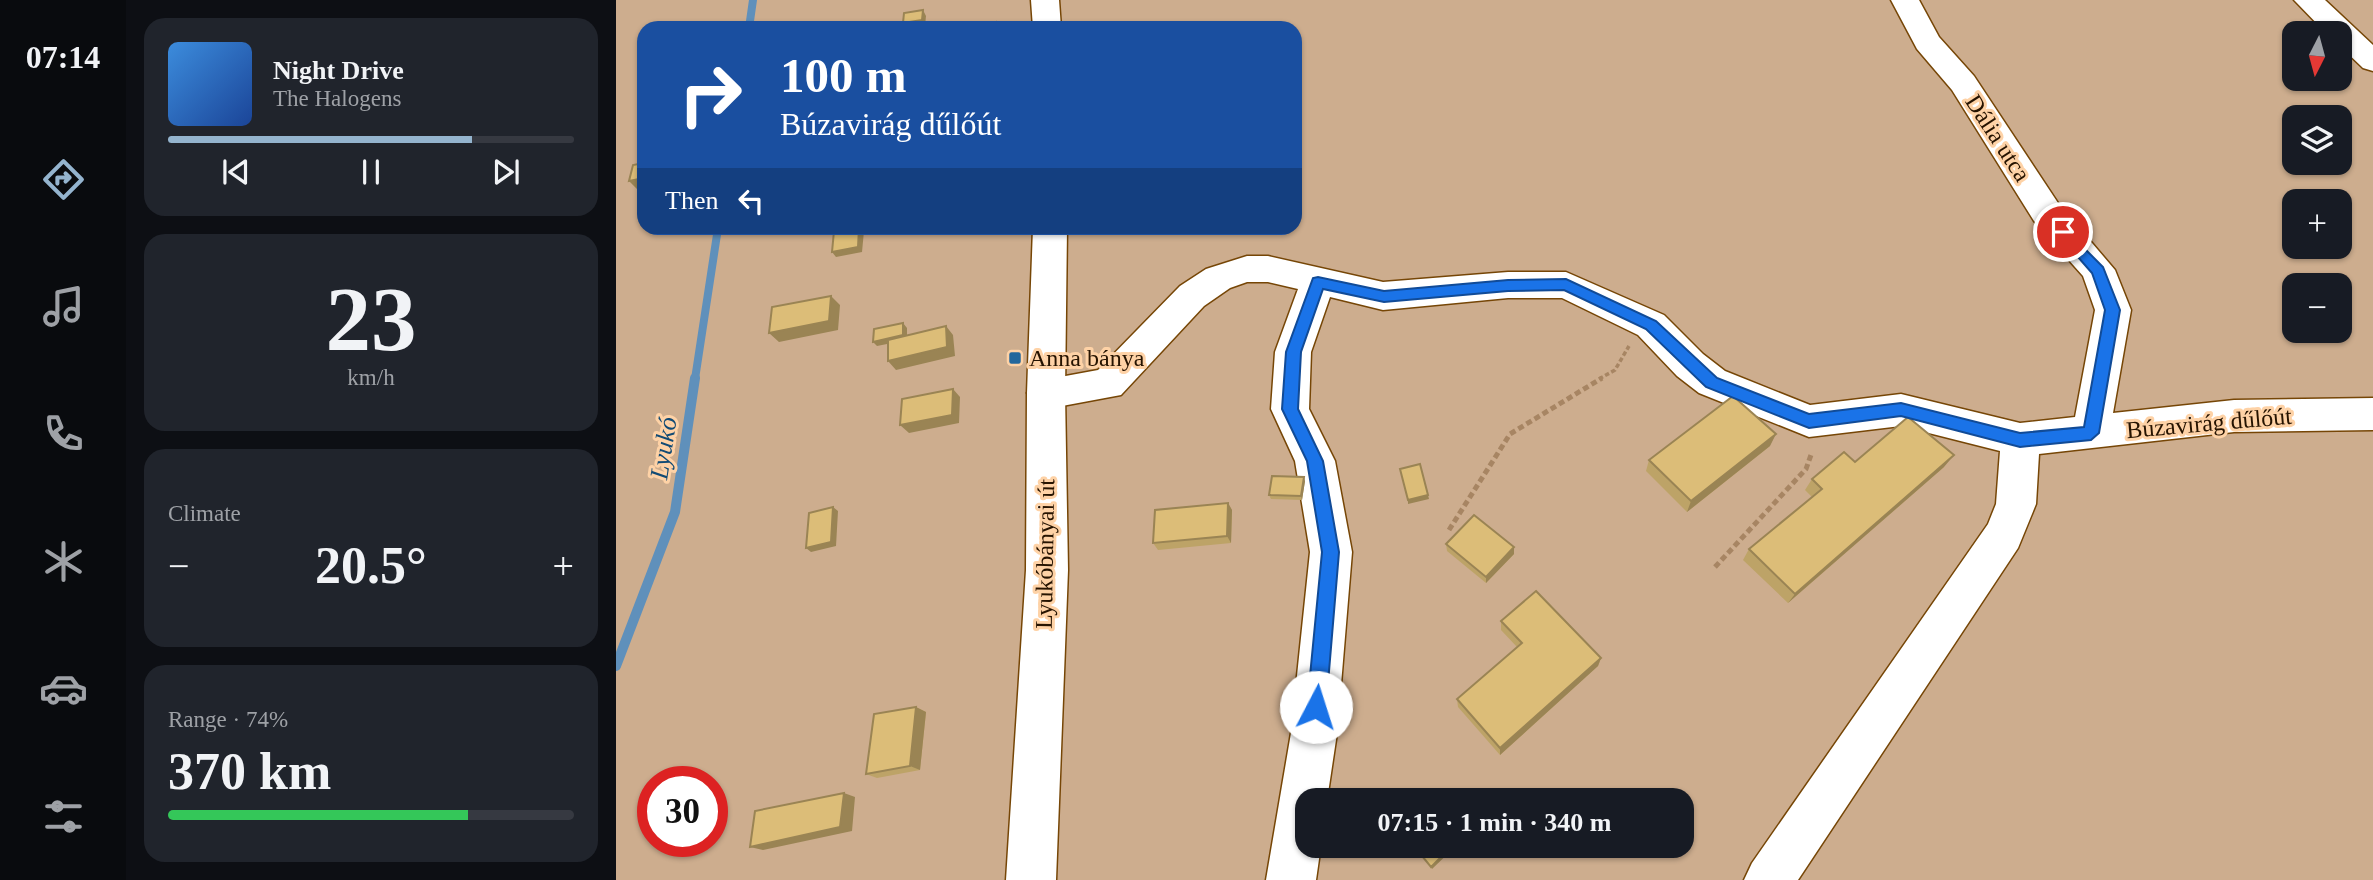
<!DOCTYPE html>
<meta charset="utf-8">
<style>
:root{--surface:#171b24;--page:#20242c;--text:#f1f3f6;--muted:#9ea1a6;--line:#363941;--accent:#94b4ce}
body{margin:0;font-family:Georgia,serif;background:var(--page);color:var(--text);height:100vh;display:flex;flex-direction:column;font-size:26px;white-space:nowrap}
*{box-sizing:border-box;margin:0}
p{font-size:23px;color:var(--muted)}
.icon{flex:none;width:38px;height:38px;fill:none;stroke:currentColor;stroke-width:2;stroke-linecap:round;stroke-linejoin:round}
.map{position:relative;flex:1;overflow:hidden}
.drawer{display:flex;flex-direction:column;gap:18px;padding:18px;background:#0d0f14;width:490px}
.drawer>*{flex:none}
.hud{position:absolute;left:21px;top:21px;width:665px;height:214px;border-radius:21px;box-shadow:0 2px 5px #0004;background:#1a4fa0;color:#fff;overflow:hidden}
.needle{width:46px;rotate:186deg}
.tools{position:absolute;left:1666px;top:21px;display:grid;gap:14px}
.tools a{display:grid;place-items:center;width:70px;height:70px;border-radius:14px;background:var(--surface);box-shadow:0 2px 5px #0004;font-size:35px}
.speed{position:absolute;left:21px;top:766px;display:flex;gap:14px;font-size:35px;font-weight:700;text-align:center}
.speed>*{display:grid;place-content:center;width:91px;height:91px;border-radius:50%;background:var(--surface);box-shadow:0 2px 5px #0004;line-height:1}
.speed .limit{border:10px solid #d22;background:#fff;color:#111}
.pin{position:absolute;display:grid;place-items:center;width:60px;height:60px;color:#fff;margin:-30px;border:4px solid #fff;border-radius:50%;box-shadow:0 2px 7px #0007}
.me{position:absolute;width:77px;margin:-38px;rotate:5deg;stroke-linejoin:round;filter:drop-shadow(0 0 5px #0008)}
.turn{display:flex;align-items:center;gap:24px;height:147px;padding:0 28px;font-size:32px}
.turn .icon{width:91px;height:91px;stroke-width:2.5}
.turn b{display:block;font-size:49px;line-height:60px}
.then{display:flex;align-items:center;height:66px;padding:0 28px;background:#0003;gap:14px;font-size:26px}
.big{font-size:52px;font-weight:700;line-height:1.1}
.drawer .tile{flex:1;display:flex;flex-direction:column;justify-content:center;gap:10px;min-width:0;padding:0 24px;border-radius:21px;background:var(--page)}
.drawer .dial{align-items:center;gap:0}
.dial b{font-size:91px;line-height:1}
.song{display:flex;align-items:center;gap:21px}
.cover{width:84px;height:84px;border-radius:10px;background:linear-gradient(135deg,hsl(210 70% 55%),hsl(220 70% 35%))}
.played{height:7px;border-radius:4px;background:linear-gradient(90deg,var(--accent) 75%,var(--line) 75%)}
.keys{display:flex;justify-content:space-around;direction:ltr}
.heat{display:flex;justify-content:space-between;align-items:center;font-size:38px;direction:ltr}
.charge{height:10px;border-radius:5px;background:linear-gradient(90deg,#34c759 74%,var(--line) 0)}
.trip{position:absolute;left:679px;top:788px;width:399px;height:70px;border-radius:21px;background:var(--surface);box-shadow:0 2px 5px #0004;font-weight:700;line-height:70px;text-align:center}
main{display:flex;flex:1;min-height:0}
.tabs{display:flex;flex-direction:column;width:126px;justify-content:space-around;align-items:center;background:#090b0e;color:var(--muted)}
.tabs .icon{width:49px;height:49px}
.tabs .selected{color:var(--accent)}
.tabs b{font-size:32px;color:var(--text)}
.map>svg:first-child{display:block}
</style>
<main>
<nav class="tabs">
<b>07:14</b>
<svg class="icon selected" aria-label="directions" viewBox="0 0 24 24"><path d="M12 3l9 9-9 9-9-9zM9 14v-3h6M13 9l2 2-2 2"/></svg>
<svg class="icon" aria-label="music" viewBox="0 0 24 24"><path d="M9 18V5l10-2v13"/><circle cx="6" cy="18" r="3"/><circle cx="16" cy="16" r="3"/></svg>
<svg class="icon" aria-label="phone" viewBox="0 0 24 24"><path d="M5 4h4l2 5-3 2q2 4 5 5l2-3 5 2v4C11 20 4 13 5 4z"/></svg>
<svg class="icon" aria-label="climate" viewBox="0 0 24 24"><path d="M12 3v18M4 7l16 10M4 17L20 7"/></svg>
<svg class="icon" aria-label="car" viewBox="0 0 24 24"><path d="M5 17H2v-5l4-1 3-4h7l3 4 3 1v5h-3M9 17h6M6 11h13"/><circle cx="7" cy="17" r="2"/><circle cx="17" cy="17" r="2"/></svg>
<svg class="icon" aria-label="filters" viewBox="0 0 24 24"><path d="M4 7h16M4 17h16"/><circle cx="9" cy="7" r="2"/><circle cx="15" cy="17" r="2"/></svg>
</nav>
<section class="drawer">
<div class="tile">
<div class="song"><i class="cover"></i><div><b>Night Drive</b><p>The Halogens</p></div></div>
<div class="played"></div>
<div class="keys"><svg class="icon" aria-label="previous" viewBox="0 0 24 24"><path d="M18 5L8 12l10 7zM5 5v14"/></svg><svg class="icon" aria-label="pause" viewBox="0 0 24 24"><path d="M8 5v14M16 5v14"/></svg><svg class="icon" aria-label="next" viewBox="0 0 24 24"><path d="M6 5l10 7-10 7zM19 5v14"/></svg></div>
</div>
<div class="tile dial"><b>23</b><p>km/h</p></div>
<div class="tile"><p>Climate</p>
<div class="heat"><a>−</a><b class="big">20.5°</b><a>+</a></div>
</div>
<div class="tile"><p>Range · 74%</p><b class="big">370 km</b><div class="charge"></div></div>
</section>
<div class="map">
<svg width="1757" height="880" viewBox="0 0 1757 880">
<rect width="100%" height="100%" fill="#fed2a6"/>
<path fill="#cdad8e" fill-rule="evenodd" d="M0,0H1757V880H0ZM28,28H679V228H28ZM1678,33H1724V79H1678ZM1678,117H1724V163H1678ZM1678,201H1724V247H1678ZM1678,285H1724V331H1678ZM37,782H96V842H37ZM691,800H1066V845H691Z"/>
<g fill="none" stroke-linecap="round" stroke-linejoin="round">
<path stroke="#5f90bb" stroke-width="8" d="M133,28L137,0
M79,379L102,228"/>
<path stroke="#5f90bb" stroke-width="10" d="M0,666L59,512L79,378"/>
<defs>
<path id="minor" d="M1275,0H1303L1323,37L1358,76L1442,203L1499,270L1515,310L1497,413L1618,400L1757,398V430L1618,432L1423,454L1420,504L1402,548L1182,880H1128L1136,863L1372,524L1380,504L1384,451L1285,426L1193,437L1083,393L1061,376L1022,335L946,298H892L767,310L714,297L695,352L693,409L719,461L736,552L721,733L711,800H691V845H705L700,880H650L675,733L694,552L679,461L655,409L659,352L682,289L652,282H631L614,288L588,306L505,395L430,409L417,404L411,393L417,382L482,370L564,286L590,269L631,256H652L767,282L892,272H950L1048,315L1087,354L1109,371L1194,405L1285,394L1404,423L1459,417L1479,310L1467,276L1418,221L1336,90L1301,49Z
M1678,0H1709L1757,45V71L1747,68L1724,46V33H1710Z"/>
<path id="major" d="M415,0H443L445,28H417Z
M417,228H451L449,393L452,570L440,880H390L410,570L411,393Z"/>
</defs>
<use href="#minor" stroke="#764606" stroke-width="3"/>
<use href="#major" stroke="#764606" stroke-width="3"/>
<path stroke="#a78563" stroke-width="3.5" stroke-dasharray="4.5 2.5" stroke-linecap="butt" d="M983,379L999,370L1013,346"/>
<path stroke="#a78563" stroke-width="5" stroke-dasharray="6 3.5" stroke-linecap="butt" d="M833,530L894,434L986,378
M1099,567L1190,469L1196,452"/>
<use href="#minor" fill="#fff" fill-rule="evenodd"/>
<use href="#major" fill="#fff" fill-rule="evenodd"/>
</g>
<path fill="#bda367" d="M1154,446L1071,512L1030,471L1033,460Z
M1239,462L1328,467L1172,603L1127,560L1133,549L1196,497L1189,490L1196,479Z
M689,481L686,500L655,499L653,495Z
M612,503L616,510L615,543L542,550L537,543Z
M830,544L898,547V554L870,583L831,551Z
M885,621L985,658L982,666L884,755L842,707L841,699L901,647L885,630Z
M300,707L310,712L304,770L261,778L250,774Z"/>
<path fill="#9a8454" d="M307,10L310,16L309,26L289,28L287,23Z
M28,178V190L23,191L13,181Z
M243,228L248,231L246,252L220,257L216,252Z
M215,296L224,305L222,330L163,342L153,333Z
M287,323L291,328V340L261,346L257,342Z
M330,326L337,335L339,356L280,370L272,361Z
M337,389L344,397L343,423L293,433L284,425Z
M1160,434L1154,446L1071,512L1075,501Z
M1338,455L1328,467L1172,603L1179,594Z
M688,477L689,481L686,500L685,496Z
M812,495L813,499L792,504V500Z
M612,503L616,510L615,543L611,536Z
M217,507L222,511L220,546L195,552L190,548Z
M898,547V554L870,583V577Z
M985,658L982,666L884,755V748Z
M300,707L310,712L304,770L294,766Z
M228,793L239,797L236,831L147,850L134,847Z
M837,845H841L816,869L815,867Z"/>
<path fill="#dcbd78" stroke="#9a8454" stroke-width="2" d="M307,10L306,20L287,23L288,13Z
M380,22V28H350V27Z
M218,25V28H200Z
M28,163V178L13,181L17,165Z
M28,183V196L24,197Z
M237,228H243L242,247L216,252L218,231Z
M215,296L213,321L153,333L156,307Z
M287,323V335L257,342L258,329Z
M330,326L331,347L272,361V340Z
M337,389L336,415L284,425L286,399Z
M1117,396L1160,434L1075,501L1033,460Z
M1292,417L1338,455L1179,594L1133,549L1206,489L1196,479L1228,452L1239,462Z
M804,464L812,495L792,500L784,469Z
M656,476L688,477L685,496L653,495Z
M612,503L611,536L537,543L539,510Z
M217,507L215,542L190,548L193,513Z
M858,515L898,547L870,577L830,544Z
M920,591L985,658L884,748L841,699L906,643L885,621Z
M300,707L294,766L250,774L258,714Z
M228,793L224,827L134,847L139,811Z
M797,845H837L815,867Z"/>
<path fill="#1a73e8" stroke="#114b97" stroke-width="2" d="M1447,227L1487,267L1504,310L1483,433L1475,440L1404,447L1285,416L1193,428L1090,387L1030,329L948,290L892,291L768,302L707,289L685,352L682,409L707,461L723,552L710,707L707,714L700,716L694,714L691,707L706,552L691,461L666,409L670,352L697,278L702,277L768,291L892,280L950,279L1040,321L1101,378L1193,414L1285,403L1404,433L1468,427L1489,310L1476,273L1440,232Z"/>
<rect fill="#23679c" stroke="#fed2a6" stroke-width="2.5" x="392" y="351" width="14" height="14" rx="3.5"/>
<g text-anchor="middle" stroke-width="6" stroke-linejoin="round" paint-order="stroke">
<g font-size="24" fill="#261300" stroke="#fed2a6">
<text transform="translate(1382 138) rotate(57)" y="8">Dália utca</text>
<text transform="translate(1593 423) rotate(-5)" y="8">Búzavirág dűlőút</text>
<text transform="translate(429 554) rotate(-89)" y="8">Lyukóbányai út</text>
</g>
<g font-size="24" fill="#261300" stroke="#fed2a6" text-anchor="start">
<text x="413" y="366">Anna bánya</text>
</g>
<g font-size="26" font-style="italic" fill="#114a74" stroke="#fed2a6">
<text transform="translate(47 448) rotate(-81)" y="9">Lyukó</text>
</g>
</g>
</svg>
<div class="tools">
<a><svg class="needle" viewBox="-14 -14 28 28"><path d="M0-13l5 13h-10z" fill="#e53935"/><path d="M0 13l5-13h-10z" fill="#9ea1a6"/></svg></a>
<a><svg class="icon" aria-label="layers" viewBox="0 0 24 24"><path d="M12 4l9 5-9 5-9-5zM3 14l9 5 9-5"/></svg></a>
<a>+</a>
<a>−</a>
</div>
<div class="speed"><div class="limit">30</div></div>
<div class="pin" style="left:1447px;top:232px;background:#d93025"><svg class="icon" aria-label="arrive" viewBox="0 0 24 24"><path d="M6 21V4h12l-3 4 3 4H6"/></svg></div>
<svg class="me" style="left:700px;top:707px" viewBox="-20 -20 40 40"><circle r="19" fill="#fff"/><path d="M0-13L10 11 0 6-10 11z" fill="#1a73e8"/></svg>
<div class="trip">07:15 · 1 min · 340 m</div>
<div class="hud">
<div class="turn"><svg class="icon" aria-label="right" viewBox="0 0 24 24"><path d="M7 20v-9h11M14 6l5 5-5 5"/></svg><div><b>100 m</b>Búzavirág dűlőút</div></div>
<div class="then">Then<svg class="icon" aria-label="left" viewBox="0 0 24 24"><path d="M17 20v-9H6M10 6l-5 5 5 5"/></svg></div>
</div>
</div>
</main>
